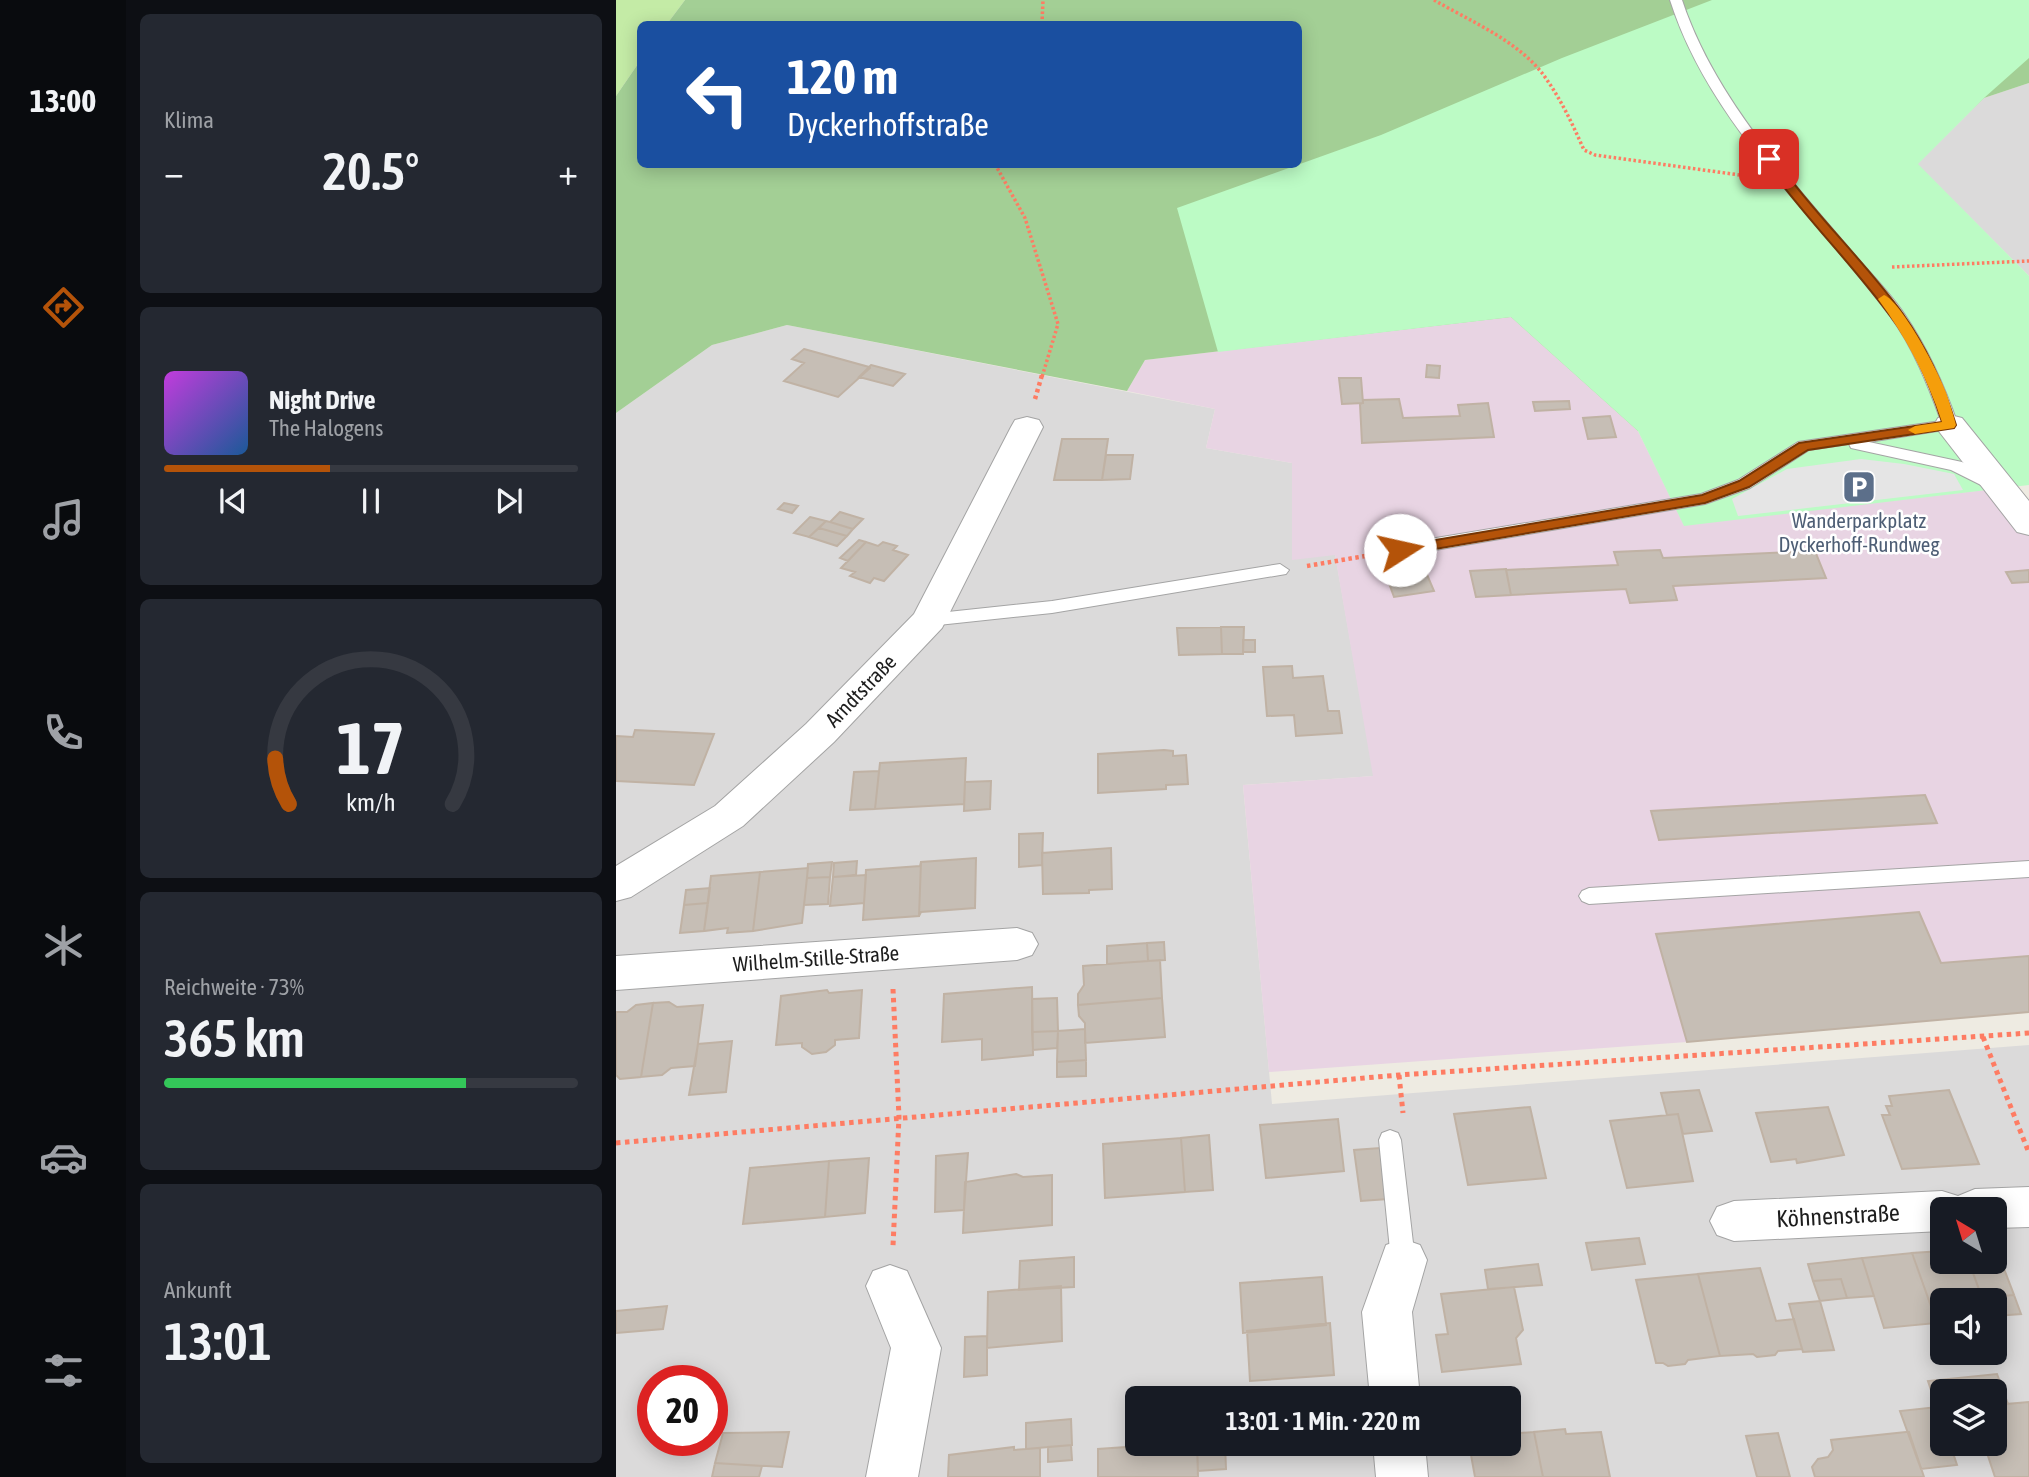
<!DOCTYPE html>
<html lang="de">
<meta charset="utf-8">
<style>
:root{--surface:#171b24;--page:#242831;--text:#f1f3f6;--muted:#9ea1a6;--line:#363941;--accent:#b45309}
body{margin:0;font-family:"Asap Condensed",sans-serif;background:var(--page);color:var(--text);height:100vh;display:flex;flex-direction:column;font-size:26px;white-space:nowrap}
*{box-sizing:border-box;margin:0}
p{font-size:23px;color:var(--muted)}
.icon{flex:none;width:38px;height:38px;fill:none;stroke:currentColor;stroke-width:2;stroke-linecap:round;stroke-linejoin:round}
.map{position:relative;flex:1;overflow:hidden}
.side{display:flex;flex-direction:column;gap:14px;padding:14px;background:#0d0f14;width:490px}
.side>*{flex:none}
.top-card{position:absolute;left:21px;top:21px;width:665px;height:147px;border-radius:10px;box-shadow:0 4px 18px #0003;background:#1a4fa0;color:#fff;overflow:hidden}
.needle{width:46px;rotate:322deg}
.fabs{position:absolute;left:1314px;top:1197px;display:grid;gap:14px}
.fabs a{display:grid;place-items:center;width:77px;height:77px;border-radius:10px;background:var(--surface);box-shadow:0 4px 18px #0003;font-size:35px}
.speed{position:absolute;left:21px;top:1365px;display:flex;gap:14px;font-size:35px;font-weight:700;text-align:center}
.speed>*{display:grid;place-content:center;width:91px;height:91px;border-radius:50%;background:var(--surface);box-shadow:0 4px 18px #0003;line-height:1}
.speed .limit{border:10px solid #d22;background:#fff;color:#111}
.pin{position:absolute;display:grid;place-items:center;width:60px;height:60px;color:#fff;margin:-30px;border-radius:14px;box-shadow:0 4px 10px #0006}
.me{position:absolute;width:77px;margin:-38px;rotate:80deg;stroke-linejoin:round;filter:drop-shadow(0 0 5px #0008)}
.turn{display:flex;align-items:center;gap:24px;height:147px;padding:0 35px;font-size:32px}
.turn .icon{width:91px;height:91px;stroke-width:2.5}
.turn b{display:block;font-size:49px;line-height:60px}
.big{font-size:52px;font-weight:600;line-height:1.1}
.side .tile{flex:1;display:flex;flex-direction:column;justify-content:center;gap:10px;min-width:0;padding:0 24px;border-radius:10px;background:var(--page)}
.side .dial{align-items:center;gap:0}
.dial svg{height:182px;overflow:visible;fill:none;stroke:var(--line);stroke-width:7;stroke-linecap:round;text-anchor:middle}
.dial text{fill:var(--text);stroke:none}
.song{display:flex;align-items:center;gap:21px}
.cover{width:84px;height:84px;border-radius:10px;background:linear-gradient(135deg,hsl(290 70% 55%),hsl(210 70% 35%))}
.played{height:7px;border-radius:4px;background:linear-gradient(90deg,var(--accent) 40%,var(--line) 40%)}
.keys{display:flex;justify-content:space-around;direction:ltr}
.heat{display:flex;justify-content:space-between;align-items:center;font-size:38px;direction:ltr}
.charge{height:10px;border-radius:5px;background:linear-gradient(90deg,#34c759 73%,var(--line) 0)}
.trip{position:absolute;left:509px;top:1386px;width:396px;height:70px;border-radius:10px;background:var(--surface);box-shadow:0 4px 18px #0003;font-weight:600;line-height:70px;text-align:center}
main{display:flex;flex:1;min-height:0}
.dock{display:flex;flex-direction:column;width:126px;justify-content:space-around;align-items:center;background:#090b0e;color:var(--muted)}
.dock .icon{width:49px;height:49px}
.dock .on{color:var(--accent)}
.dock b{font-size:32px;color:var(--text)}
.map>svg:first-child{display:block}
</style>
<main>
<nav class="dock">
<b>13:00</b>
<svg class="icon on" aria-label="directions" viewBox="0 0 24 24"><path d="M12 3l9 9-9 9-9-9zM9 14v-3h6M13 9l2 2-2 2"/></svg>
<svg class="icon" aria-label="music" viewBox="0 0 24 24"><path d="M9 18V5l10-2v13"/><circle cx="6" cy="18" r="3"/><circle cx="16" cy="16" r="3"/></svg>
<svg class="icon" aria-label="phone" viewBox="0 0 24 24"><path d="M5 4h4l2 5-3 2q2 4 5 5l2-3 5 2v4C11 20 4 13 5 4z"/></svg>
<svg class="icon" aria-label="climate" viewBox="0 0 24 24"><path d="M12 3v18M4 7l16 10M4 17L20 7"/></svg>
<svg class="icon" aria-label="car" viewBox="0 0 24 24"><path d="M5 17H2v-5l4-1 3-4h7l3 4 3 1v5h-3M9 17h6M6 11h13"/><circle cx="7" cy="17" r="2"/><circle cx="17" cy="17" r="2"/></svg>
<svg class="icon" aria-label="filters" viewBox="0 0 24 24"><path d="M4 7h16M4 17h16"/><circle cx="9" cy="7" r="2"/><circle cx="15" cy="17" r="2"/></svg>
</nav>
<section class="side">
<div class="tile"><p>Klima</p>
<div class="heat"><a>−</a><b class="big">20.5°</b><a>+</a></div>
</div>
<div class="tile">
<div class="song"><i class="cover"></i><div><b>Night Drive</b><p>The Halogens</p></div></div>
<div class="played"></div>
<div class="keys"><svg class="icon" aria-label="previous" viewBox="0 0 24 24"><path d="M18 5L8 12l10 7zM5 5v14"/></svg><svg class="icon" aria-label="pause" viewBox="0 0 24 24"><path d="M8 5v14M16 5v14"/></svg><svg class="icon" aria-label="next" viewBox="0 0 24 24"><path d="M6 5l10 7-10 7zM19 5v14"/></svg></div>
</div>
<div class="tile dial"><svg viewBox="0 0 100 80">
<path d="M14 69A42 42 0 1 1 86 69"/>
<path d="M14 69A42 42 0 0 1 8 49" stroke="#b45309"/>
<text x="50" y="56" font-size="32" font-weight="700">17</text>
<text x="50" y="72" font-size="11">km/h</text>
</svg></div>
<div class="tile"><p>Reichweite · 73%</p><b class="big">365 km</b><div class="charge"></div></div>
<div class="tile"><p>Ankunft</p><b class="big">13:01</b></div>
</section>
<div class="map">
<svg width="1413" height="1477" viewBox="0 0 1413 1477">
<rect width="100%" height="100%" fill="#eeebe2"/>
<path fill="#dbdada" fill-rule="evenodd" d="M1413,83V276L1301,164L1368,98Z
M171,325L599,409L590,448L676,463V559L719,554L758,776L627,785L656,1104L1413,1045V1477H0V413L96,345ZM1326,1209H1379V1262H1326ZM1326,1300H1379V1353H1326ZM37,1381H96V1440H37ZM1326,1391H1379V1444H1326ZM522,1398H892V1444H522Z"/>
<path fill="#e8d4e3" d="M895,317L1022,431L1068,525L1394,487L1413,508V1012L1071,1042L653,1072L627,785L757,776L719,555L676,560V463L590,448L599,409L511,391L529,360Z"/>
<path fill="#c4eba6" d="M0,0H69L51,24H24V61L0,96Z"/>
<path fill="#a3cf95" d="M69,0H1413V83L1368,98L1022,431L895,317L529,360L511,391L171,325L96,345L0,413V96L24,61V164H682V24H51Z"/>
<path fill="#bcfbc5" d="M1096,0H1413V58L1368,98L1302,164L1413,276V485L1068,526L1022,431L895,317L602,352L561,208L765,135L946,58Z"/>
<path fill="#e5e5e5" d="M1245,459L1288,464L1338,474L1347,490L1122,516L1116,499L1171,469Z"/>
<path fill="#c6beb5" stroke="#c0b2a4" stroke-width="2" d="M188,349L253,367L254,368L222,397L168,381L188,363L176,359Z
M255,365L289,374L277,386L243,377Z
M811,365L824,366L823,378L810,377Z
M723,378H745L747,403L726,404Z
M783,399L787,418L844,416L842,405L872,403L878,437L746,443L744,404L747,403V400Z
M953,401L954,409L919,411L917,402Z
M994,416L1000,437L972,439L967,418Z
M446,439H492L486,480H438Z
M490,455H517L514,479L486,480Z
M168,503L182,506L176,513L162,509Z
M224,512L247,519L237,529L214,522Z
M194,517L210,521L193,537L178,533Z
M210,521L214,522L237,529L231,536L203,528Z
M203,528L231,536L221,546L193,537Z
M243,540L250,542L232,561L224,558Z
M250,542L262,546L267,542L281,546L277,550L292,555L268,581L258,578L254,583L234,576L239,572L225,568Z
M1044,550L1047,558L1199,551L1210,578L1057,586L1061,600L1014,603L1010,589L895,595L890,570L1002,565L998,552Z
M890,569L895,595L860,597L854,571Z
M809,570L818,591L778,597L770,575Z
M1413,570V582L1396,583L1390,572Z
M605,627H628L627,654H606Z
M605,627L606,654L563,655L561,628Z
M627,640H639V652H627Z
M676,666L677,678L707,676L712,711H723L726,733L680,736L678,715L651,716L647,667Z
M19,730L98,734L78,785L0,781V736L17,737Z
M548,750L557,751V756L570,755L572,784L550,785V789L482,793V754Z
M350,758L348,804L259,809L264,763Z
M263,771L259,809L234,810L238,772Z
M375,781L374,809L348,811L349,782Z
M1309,795L1321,823L1043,840L1035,811Z
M427,833L426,865L403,867V834Z
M495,848L496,889L473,890V893L427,894L426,853Z
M360,858L359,908L305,912L303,916L305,862Z
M241,861L240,875L217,877L218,863Z
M216,862L214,877L191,878L192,864Z
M305,862L303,916L247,920L250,870L304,866Z
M192,868L186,923L137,931L144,872Z
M144,872L137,931L111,933L112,928L88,931L95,876Z
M250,875L248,903L214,906L217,877Z
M214,877L212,904L188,905L191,878Z
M94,888L92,903L68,905L70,890Z
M92,903L88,931L64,933L68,905Z
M1303,912L1325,963L1413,956V1012L1071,1042L1040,934Z
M548,942L549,960L532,961L531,943Z
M531,943L532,961L491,964V946Z
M544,960L546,998L462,1005V994L468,985L467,966Z
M416,987L417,1055L366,1060V1039L326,1042L328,994Z
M211,990L213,993L246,990L243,1038L219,1040V1045L210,1052L196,1054L186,1047V1043L160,1045L165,996Z
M441,998L442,1031L416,1032V999Z
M546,998L549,1037L469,1043V1023L463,1016L462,1005Z
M53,1002L61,1007L87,1005L79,1066L55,1068L46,1075L25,1077L37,1003Z
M37,1003L25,1077L4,1079L0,1075V1012H11L20,1005Z
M469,1029L470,1060L441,1062L442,1031Z
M442,1031L441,1048L417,1050L416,1032Z
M116,1041L110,1092L73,1095L82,1044Z
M470,1060V1076L441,1077V1062Z
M1083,1090L1096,1131L1067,1134L1062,1114L1051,1115L1045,1093Z
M1333,1090L1363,1164L1286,1169L1266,1115H1274L1270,1106H1276L1273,1096Z
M914,1107L930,1178L852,1185L838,1114Z
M1212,1107L1228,1155L1181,1163L1180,1159L1155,1162L1140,1113Z
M1062,1114L1077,1181L1011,1188L994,1121Z
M722,1119L728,1171L650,1178L644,1125Z
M593,1135L597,1190L569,1192L565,1138Z
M565,1138L569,1192L489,1198L487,1144Z
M764,1148L772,1199L745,1201L738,1150Z
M352,1153L348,1210L319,1212L320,1156Z
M253,1158L249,1213L209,1217L213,1161Z
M213,1161L209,1217L127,1224L134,1168Z
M400,1174L407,1177L436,1175V1225L347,1233L349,1182Z
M1023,1238L1029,1264L976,1270L970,1243Z
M1326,1251V1262H1353L1367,1300H1326V1322L1321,1323L1296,1253Z
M1296,1253L1321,1323L1268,1328L1246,1258Z
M1382,1253L1398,1295L1366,1298L1353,1262H1379V1254Z
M458,1257V1287L403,1290L404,1261Z
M1246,1258L1258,1296L1231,1298L1225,1279L1197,1281L1192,1264Z
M922,1264L926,1285L872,1289L869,1270Z
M1144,1268L1160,1321L1178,1319L1186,1349L1162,1351L1159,1355L1141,1357L1137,1354L1104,1356L1082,1274Z
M1082,1274L1104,1356L1072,1360L1069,1364L1052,1366L1047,1363H1040L1020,1280Z
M706,1277L710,1325L627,1333L624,1283Z
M1225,1279L1231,1298L1204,1301L1197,1281Z
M445,1286L446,1341L371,1348L372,1292Z
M898,1287L907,1330L900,1338L905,1364L826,1372L820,1335L832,1334L825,1294Z
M1398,1295L1405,1314L1379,1316V1300L1366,1298Z
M1204,1301L1218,1350L1187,1352L1173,1304Z
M51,1306L47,1329L0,1333V1311Z
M714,1323L718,1375L634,1381L631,1331Z
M371,1336V1375L348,1377L349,1337Z
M1381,1374L1392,1404L1379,1405V1391H1326V1410L1322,1411L1312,1381Z
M1413,1402V1477H1379L1368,1444H1379V1405Z
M1321,1407L1326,1423V1444H1334L1341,1465L1305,1469L1284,1411Z
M455,1419L456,1445L410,1449V1423Z
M949,1429L950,1434L985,1432L994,1477H927L918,1432Z
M173,1432L166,1467L99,1463L107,1433Z
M918,1432L927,1477H859L853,1444H892V1434Z
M1290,1432H1293L1308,1477H1199L1196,1467L1202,1459L1212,1457L1217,1450L1215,1440Z
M1162,1433L1174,1477H1141L1130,1436Z
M554,1444H581L582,1477H482V1449Z
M581,1444H609L610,1469L582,1471Z
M455,1445L456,1460L432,1462V1447Z
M398,1447V1450L424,1448V1477H332L333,1455Z
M99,1463L146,1466L143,1477H96Z"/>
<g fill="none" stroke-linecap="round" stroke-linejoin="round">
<defs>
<path id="lane" d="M1054,0H1066C1097,94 1168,172 1231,246C1250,269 1273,291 1289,315C1312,349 1329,387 1342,425L1340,428L1253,442L1346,462L1387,485L1379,490L1373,489L1335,470L1235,448L1233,444L1193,450L1134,488L1089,504L784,556L778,554L775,550L778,546L784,544L1085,494L1122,480L1182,442L1325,421C1312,385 1297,347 1274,316C1198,213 1094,125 1054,0Z
M664,564L673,570L670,574L436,613L313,626L304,620L313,614L436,601Z
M1413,861V877L973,904L966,901L963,896L966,891L973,888Z
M774,1130L782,1133L785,1140L799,1260L796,1267L787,1270L778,1267L775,1260L763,1140L766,1133Z"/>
<path id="street" d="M1334,415L1346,418L1413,501V535L1401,532L1318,425L1322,418Z
M411,417L423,420L427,427L326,628L218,742L127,826L15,897L0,901V866L99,806L190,724L298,614L395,427L399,420Z
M401,928L416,933L422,944L416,955L401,960L0,990V956Z
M1413,1187V1227L1379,1228V1209H1326V1231L1118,1241L1101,1235L1094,1221L1101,1207L1118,1201L1326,1191L1342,1196L1359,1189Z
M787,1239L804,1245L811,1260L796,1312L804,1398H754L746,1312L770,1245Z
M274,1265L291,1271L325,1348L302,1477H250L275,1348L250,1286L257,1271Z
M757,1444H809L812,1477H760Z"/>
</defs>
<use href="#lane" stroke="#a4a4a4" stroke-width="2"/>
<use href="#street" stroke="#a4a4a4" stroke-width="2"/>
<path stroke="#fe7c63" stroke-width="3.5" stroke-dasharray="2.5 2.5" stroke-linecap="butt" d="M818,0C854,21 900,40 926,73C944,97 956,123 968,150L979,155L1131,176
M426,24L427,0
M379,164L409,218L442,324L426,377
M1276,267L1413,261"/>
<path stroke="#fe7c63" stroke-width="4.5" stroke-dasharray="3.5 3.5" stroke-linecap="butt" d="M419,399L426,375
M691,566L755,555"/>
<path stroke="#fe7c63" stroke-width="5" stroke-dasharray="4.5 4.5" stroke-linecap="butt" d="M277,989L283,1117L277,1246
M1367,1037L1413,1153
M783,1075L787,1113
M0,1143L783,1075L1413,1033"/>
<use href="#lane" fill="#fff" fill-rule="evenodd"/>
<use href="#street" fill="#fff" fill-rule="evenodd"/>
</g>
<path fill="#b45309" stroke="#753606" stroke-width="2" d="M1149,156H1157C1196,212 1247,259 1287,314C1311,348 1328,386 1340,425L1338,428L1192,450L1133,487L1089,503L784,555L779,554L777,550L784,546L1086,495L1123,481L1183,443L1326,422C1314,385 1299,348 1275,317C1235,262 1186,215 1147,159Z"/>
<path fill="#f59e0b" d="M1268,295C1285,302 1318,364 1326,383C1332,396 1336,411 1340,425L1338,428L1299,434L1292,430L1299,426L1326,422C1311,377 1290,337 1262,299Z"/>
<defs>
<symbol id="parking-square" viewBox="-11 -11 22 22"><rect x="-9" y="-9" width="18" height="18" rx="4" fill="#5c6f8a" stroke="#fff"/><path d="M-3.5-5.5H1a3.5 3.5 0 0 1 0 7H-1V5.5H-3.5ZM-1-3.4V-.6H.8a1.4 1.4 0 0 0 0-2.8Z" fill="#fff"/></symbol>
</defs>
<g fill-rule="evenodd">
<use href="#parking-square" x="1224" y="468" width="38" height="38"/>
</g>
<g text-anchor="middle" stroke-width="5" stroke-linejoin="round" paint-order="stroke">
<g font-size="21" fill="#4e5e75" stroke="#fff">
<text x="1243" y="528">Wanderparkplatz<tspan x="1243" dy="24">Dyckerhoff-Rundweg</tspan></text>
</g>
<g font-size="21" fill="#1d1d1d" stroke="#fff">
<text transform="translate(245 691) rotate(-46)" y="7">Arndtstraße</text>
<text transform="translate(200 959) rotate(-4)" y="7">Wilhelm-Stille-Straße</text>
</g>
<g font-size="24" fill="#1d1d1d" stroke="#fff">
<text transform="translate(1222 1216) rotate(-3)" y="8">Köhnenstraße</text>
</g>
</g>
</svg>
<div class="fabs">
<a><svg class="needle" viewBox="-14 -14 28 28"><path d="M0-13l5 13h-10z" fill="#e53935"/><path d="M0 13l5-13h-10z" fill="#9ea1a6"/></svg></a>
<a><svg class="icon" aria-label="sound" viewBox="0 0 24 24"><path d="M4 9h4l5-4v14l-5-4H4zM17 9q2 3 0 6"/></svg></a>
<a><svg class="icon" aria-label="layers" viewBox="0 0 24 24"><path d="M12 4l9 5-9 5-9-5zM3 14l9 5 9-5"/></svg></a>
</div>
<div class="speed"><div class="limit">20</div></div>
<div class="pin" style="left:1153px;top:159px;background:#d93025"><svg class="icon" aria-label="arrive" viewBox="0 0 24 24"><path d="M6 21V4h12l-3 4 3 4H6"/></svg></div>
<svg class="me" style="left:784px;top:550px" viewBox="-20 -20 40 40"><circle r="19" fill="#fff"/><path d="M0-13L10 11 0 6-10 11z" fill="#b45309"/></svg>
<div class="trip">13:01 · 1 Min. · 220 m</div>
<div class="top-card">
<div class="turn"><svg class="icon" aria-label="left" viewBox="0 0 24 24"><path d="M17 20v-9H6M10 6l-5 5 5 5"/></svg><div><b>120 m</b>Dyckerhoffstraße</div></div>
</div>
</div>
</main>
